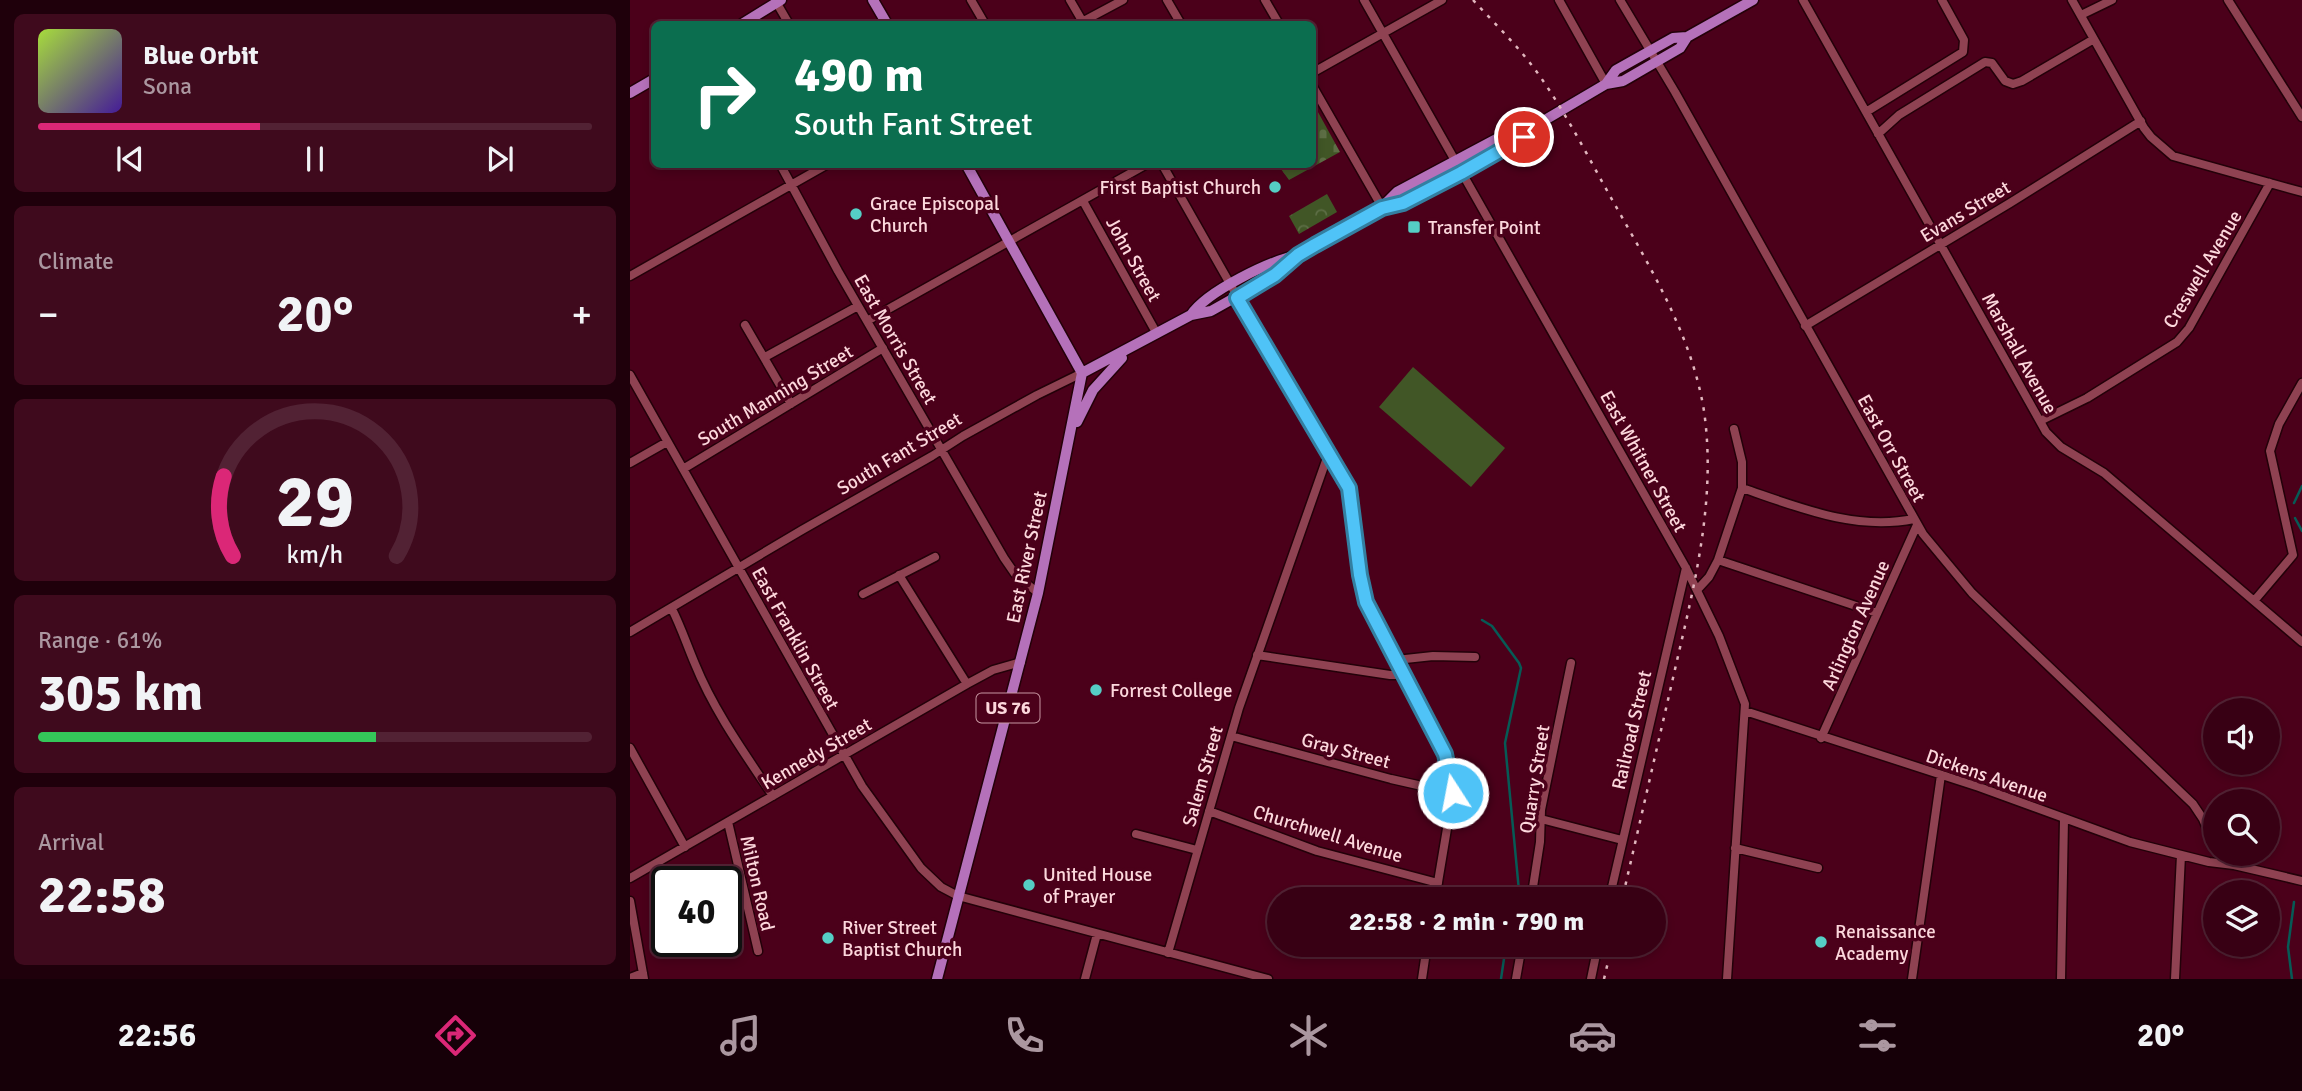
<!DOCTYPE html>
<meta charset="utf-8">
<style>
:root{--surface:#380014;--page:#3f0a1d;--text:#f1f3f6;--muted:#ab97a0;--line:#522234;--accent:#db2777}
body{margin:0;font-family:Signika,sans-serif;background:var(--page);color:var(--text);height:100vh;display:flex;flex-direction:column;font-size:26px;white-space:nowrap}
*{box-sizing:border-box;margin:0}
p{font-size:23px;color:var(--muted)}
.icon{flex:none;width:38px;height:38px;fill:none;stroke:currentColor;stroke-width:2;stroke-linecap:round;stroke-linejoin:round}
.map{position:relative;flex:1;overflow:hidden}
.side{display:flex;flex-direction:column;gap:14px;padding:14px;background:#1f000b;width:630px}
.side>*{flex:none}
.hud{position:absolute;left:21px;top:21px;width:665px;height:147px;border-radius:10px;box-shadow:0 4px 10px #0003,0 0 0 2px var(--line);background:#0b6e4f;color:#fff;overflow:hidden}
.controls{position:absolute;left:1573px;top:698px;display:grid;gap:14px}
.controls a{display:grid;place-items:center;width:77px;height:77px;border-radius:50%;background:var(--surface);box-shadow:0 4px 10px #0003,0 0 0 2px var(--line);font-size:35px}
.speed{position:absolute;left:21px;top:866px;display:flex;gap:14px;font-size:35px;font-weight:700;text-align:center}
.speed>*{display:grid;place-content:center;width:91px;height:91px;border-radius:50%;background:var(--surface);box-shadow:0 4px 10px #0003,0 0 0 2px var(--line);line-height:1}
.speed .limit{border:4px solid #111;border-radius:10px;background:#fff;color:#111}
.pin{position:absolute;display:grid;place-items:center;width:60px;height:60px;color:#fff;margin:-30px;border:4px solid #fff;border-radius:50%;box-shadow:0 2px 7px #0007}
.me{position:absolute;width:77px;margin:-38px;rotate:349deg;stroke-linejoin:round;filter:drop-shadow(0 0 5px #0008)}
.turn{display:flex;align-items:center;gap:24px;height:147px;padding:0 28px;font-size:32px}
.turn .icon{width:91px;height:91px;stroke-width:2.5}
.turn b{display:block;font-size:49px;line-height:60px}
.big{font-size:52px;font-weight:700;line-height:1.1}
.side .tile{flex:1;display:flex;flex-direction:column;justify-content:center;gap:10px;min-width:0;padding:0 24px;border-radius:10px;background:var(--page)}
.side .dial{align-items:center;gap:0}
.dial svg{height:182px;overflow:visible;fill:none;stroke:var(--line);stroke-width:7;stroke-linecap:round;text-anchor:middle}
.dial text{fill:var(--text);stroke:none}
.song{display:flex;align-items:center;gap:21px}
.cover{width:84px;height:84px;border-radius:10px;background:linear-gradient(135deg,hsl(80 70% 55%),hsl(260 70% 35%))}
.played{height:7px;border-radius:4px;background:linear-gradient(90deg,var(--accent) 40%,var(--line) 40%)}
.keys{display:flex;justify-content:space-around;direction:ltr}
.heat{display:flex;justify-content:space-between;align-items:center;font-size:38px;direction:ltr}
.charge{height:10px;border-radius:5px;background:linear-gradient(90deg,#34c759 61%,var(--line) 0)}
.trip{position:absolute;left:637px;top:887px;width:399px;height:70px;border-radius:35px;background:var(--surface);box-shadow:0 4px 10px #0003,0 0 0 2px var(--line);font-weight:700;line-height:70px;text-align:center}
.menu{display:flex;height:112px;justify-content:space-around;align-items:center;background:#160008;color:var(--muted)}
.menu .icon{width:49px;height:49px}
.menu .on{color:var(--accent)}
.menu b{font-size:32px;color:var(--text)}
main{display:flex;flex:1;min-height:0}
.map>svg:first-child{display:block}
</style>
<main>
<section class="side">
<div class="tile">
<div class="song"><i class="cover"></i><div><b>Blue Orbit</b><p>Sona</p></div></div>
<div class="played"></div>
<div class="keys"><svg class="icon" aria-label="previous" viewBox="0 0 24 24"><path d="M18 5L8 12l10 7zM5 5v14"/></svg><svg class="icon" aria-label="pause" viewBox="0 0 24 24"><path d="M8 5v14M16 5v14"/></svg><svg class="icon" aria-label="next" viewBox="0 0 24 24"><path d="M6 5l10 7-10 7zM19 5v14"/></svg></div>
</div>
<div class="tile"><p>Climate</p>
<div class="heat"><a>−</a><b class="big">20°</b><a>+</a></div>
</div>
<div class="tile dial"><svg viewBox="0 0 100 80">
<path d="M14 69A42 42 0 1 1 86 69"/>
<path d="M14 69A42 42 0 0 1 10 34" stroke="#db2777"/>
<text x="50" y="56" font-size="32" font-weight="700">29</text>
<text x="50" y="72" font-size="11">km/h</text>
</svg></div>
<div class="tile"><p>Range · 61%</p><b class="big">305 km</b><div class="charge"></div></div>
<div class="tile"><p>Arrival</p><b class="big">22:58</b></div>
</section>
<div class="map">
<svg width="1672" height="979" viewBox="0 0 1672 979">
<defs>
<pattern id="cemetery-stones" width="16" height="16" patternUnits="userSpaceOnUse" patternTransform="scale(1.75)"><rect width="16" height="16" fill="#415626"/><path d="M2 7V4a2 2 0 0 1 4 0v3zM10 15v-3a2 2 0 0 1 4 0v3z" fill="#5d6e45"/></pattern>
<pattern id="park-crowns" width="20" height="18" patternUnits="userSpaceOnUse" patternTransform="scale(1.75)"><rect width="20" height="18" fill="#415626"/><path d="M2 6a3 3 0 1 1 6 0M12 15a3 3 0 1 1 6 0" fill="none" stroke="#5d6e45"/></pattern>
</defs>
<rect width="100%" height="100%" fill="#4b001a"/>
<path fill="url(#cemetery-stones)" d="M683,103L710,152L659,180L648,165L682,164Z"/>
<path fill="url(#park-crowns)" d="M697,194L707,212L669,234L659,216Z"/>
<path fill="#415626" d="M783,367L875,448L841,487L749,407Z"/>
<g fill="none" stroke-linecap="round" stroke-linejoin="round">
<path stroke="#065b56" stroke-width="2.5" d="M1664,503L1672,486
M1665,518L1672,531
M852,620L862,626L889,663L891,668L875,743L889,891L887,900
M871,979L876,945
M1662,979L1658,947L1664,902"/>
<defs>
<path id="minor" d="M145,0L159,24
M341,0L355,24
M440,0L454,24
M537,0L551,24
M635,0L649,24
M734,0L1056,568L1089,636L1115,704L1097,979
M929,0L976,84
M990,0L1045,92L1293,534L1342,593L1563,804L1573,819L1586,851
M1173,0L1416,432L1431,447L1474,473L1672,642
M1442,0L1514,128L1521,137L1543,156L1672,192
M1598,0L1672,117
M1451,15L1482,0
M448,24L493,0
M682,73L812,0
M682,85L752,207
M1236,112L1333,52L1334,40L1312,0
M1248,134L1269,115L1355,62L1362,63L1375,81L1383,84L1392,81L1464,39
M150,164L208,271L374,558L385,574L408,593
M532,164L666,400L714,477L722,498L730,575L736,602L810,744L819,766L823,793L805,900
M453,201L527,334
M0,276L198,164
M237,321L517,164
M115,325L161,404
M1175,326L1380,203L1511,121
M135,357L228,306
M0,375L232,786L291,868L311,887L328,896L638,979
M1410,421L1457,398L1547,342L1559,328L1640,183
M0,463L37,442
M53,469L253,348
M1112,488C1168,507 1224,531 1284,519
M1088,560L1247,613
M269,575L337,684
M1067,590L1079,577L1088,560L1112,488V462L1104,429
M233,594L305,557
M1624,601L1663,555L1640,451L1649,424L1672,383
M42,609C51,627 57,645 65,664C84,711 115,754 143,796
M0,632L172,530L302,456L333,436L407,395L452,373
M627,655L760,675H773
M766,660L803,656L845,657
M1115,711L1349,787L1500,842L1579,862L1604,865L1672,881
M601,736L761,779L823,793
M1191,738L1287,525
M0,748L55,847
M579,811L687,851L808,883
M911,819L992,840
M98,822L128,951
M506,834L567,850
M1105,848L1188,868
M0,878L337,684L363,670L391,662
M901,900L910,842L911,810L941,663
M979,900L1056,568
M0,901L14,979
M538,953L609,708L699,452
M0,978L13,973
M455,979L467,934
M792,979L797,945
M886,979L892,945
M961,979L968,945
M1282,979L1311,775
M1431,979L1434,819
M1545,979L1551,855"/>
<path id="major" d="M243,0L257,24
M112,24L151,0
M976,84L986,70L1043,38L1057,37
M0,93L24,79
M752,207L767,192L874,135L903,127
M561,315C577,291 640,261 668,255
M452,373L561,315L581,311L645,275L668,255L752,207L773,203L883,144L903,127L976,84L993,81L1050,48L1057,37L1123,0
M447,422L463,390L492,358
M307,979L408,593L452,373L336,164"/>
</defs>
<use href="#minor" stroke="#230109" stroke-width="11"/>
<use href="#major" stroke="#230109" stroke-width="13"/>
<use href="#minor" stroke="#8f4252" stroke-width="8"/>
<use href="#major" stroke="#b571ba" stroke-width="10"/>
<path stroke="#e1b6be" stroke-width="2.5" stroke-dasharray="3.5 7" stroke-linecap="butt" d="M843,0C866,25 890,48 909,75C938,116 960,161 984,203C1021,269 1062,336 1074,411C1087,502 1063,590 1043,678C1026,752 1009,826 992,900
M974,979L982,945"/>
</g>
<g fill="none" stroke-linecap="round" stroke-linejoin="round">
<defs>
<path id="route" d="M823,793L815,754L736,602L730,575L719,488L607,298L645,275L668,255L685,245L752,208L773,203L831,173L894,137"/>
</defs>
<use href="#route" stroke="#337fa1" stroke-width="18"/>
<use href="#route" stroke="#4fc3f7" stroke-width="12"/>
</g>
<g fill="#55cec5" stroke="#4b001a" stroke-width="2.5">
<circle cx="645" cy="187" r="7"/>
<circle cx="226" cy="214" r="7"/>
<rect x="777" y="220" width="14" height="14" rx="3.5"/>
<circle cx="466" cy="690" r="7"/>
<circle cx="399" cy="885" r="7"/>
<circle cx="198" cy="938" r="7"/>
<circle cx="1191" cy="942" r="7"/>
</g>
<g text-anchor="middle" stroke-width="7" stroke-linejoin="round" paint-order="stroke">
<rect fill="#4b001a" stroke="#c796a2" stroke-width="2" x="346.5" y="693.5" width="63" height="29" rx="5"/>
<g font-size="18" font-weight="bold" fill="#fcd7dc">
<text x="378" y="714">US 76</text>
</g>
<g font-size="19" fill="#fcd7dc" stroke="#4b001a" text-anchor="start">
<text x="631" y="194" text-anchor="end">First Baptist Church</text>
<text x="240" y="210">Grace Episcopal<tspan x="240" dy="22">Church</tspan></text>
<text x="798" y="234">Transfer Point</text>
<text x="480" y="697">Forrest College</text>
<text x="413" y="881">United House<tspan x="413" dy="22">of Prayer</tspan></text>
<text x="212" y="934">River Street<tspan x="212" dy="22">Baptist Church</tspan></text>
<text x="1205" y="938">Renaissance<tspan x="1205" dy="22">Academy</tspan></text>
</g>
<g font-size="19" fill="#fcd7dc" stroke="#4b001a">
<text transform="translate(1335 211) rotate(-31)" y="7">Evans Street</text>
<text transform="translate(504 259) rotate(61)" y="7">John Street</text>
<text transform="translate(1572 269) rotate(-59)" y="7">Creswell Avenue</text>
<text transform="translate(266 339) rotate(60)" y="7">East Morris Street</text>
<text transform="translate(1390 353) rotate(61)" y="7">Marshall Avenue</text>
<text transform="translate(145 395) rotate(-31)" y="7">South Manning Street</text>
<text transform="translate(1262 448) rotate(61)" y="7">East Orr Street</text>
<text transform="translate(269 453) rotate(-31)" y="7">South Fant Street</text>
<text transform="translate(1014 461) rotate(61)" y="7">East Whitner Street</text>
<text transform="translate(396 557) rotate(-78)" y="7">East River Street</text>
<text transform="translate(1225 625) rotate(-66)" y="7">Arlington Avenue</text>
<text transform="translate(166 638) rotate(61)" y="7">East Franklin Street</text>
<text transform="translate(1001 730) rotate(-77)" y="7">Railroad Street</text>
<text transform="translate(716 750) rotate(15)" y="7">Gray Street</text>
<text transform="translate(186 753) rotate(-30)" y="7">Kennedy Street</text>
<text transform="translate(1357 775) rotate(19)" y="7">Dickens Avenue</text>
<text transform="translate(572 776) rotate(-74)" y="7">Salem Street</text>
<text transform="translate(904 779) rotate(-81)" y="7">Quarry Street</text>
<text transform="translate(698 833) rotate(17)" y="7">Churchwell Avenue</text>
<text transform="translate(128 883) rotate(77)" y="7">Milton Road</text>
</g>
</g>
</svg>
<div class="controls">
<a><svg class="icon" aria-label="sound" viewBox="0 0 24 24"><path d="M4 9h4l5-4v14l-5-4H4zM17 9q2 3 0 6"/></svg></a>
<a><svg class="icon" aria-label="search" viewBox="0 0 24 24"><circle cx="10" cy="10" r="6"/><path d="M15 15l6 6"/></svg></a>
<a><svg class="icon" aria-label="layers" viewBox="0 0 24 24"><path d="M12 4l9 5-9 5-9-5zM3 14l9 5 9-5"/></svg></a>
</div>
<div class="speed"><div class="limit">40</div></div>
<div class="pin" style="left:894px;top:137px;background:#d93025"><svg class="icon" aria-label="arrive" viewBox="0 0 24 24"><path d="M6 21V4h12l-3 4 3 4H6"/></svg></div>
<svg class="me" style="left:823px;top:793px" viewBox="-20 -20 40 40"><circle r="17" fill="#4fc3f7" stroke="#fff" stroke-width="3"/><path d="M0-11L8 9 0 5-8 9z" fill="#fff"/></svg>
<div class="trip">22:58 · 2 min · 790 m</div>
<div class="hud">
<div class="turn"><svg class="icon" aria-label="right" viewBox="0 0 24 24"><path d="M7 20v-9h11M14 6l5 5-5 5"/></svg><div><b>490 m</b>South Fant Street</div></div>
</div>
</div>
</main>
<nav class="menu">
<b>22:56</b>
<svg class="icon on" aria-label="directions" viewBox="0 0 24 24"><path d="M12 3l9 9-9 9-9-9zM9 14v-3h6M13 9l2 2-2 2"/></svg>
<svg class="icon" aria-label="music" viewBox="0 0 24 24"><path d="M9 18V5l10-2v13"/><circle cx="6" cy="18" r="3"/><circle cx="16" cy="16" r="3"/></svg>
<svg class="icon" aria-label="phone" viewBox="0 0 24 24"><path d="M5 4h4l2 5-3 2q2 4 5 5l2-3 5 2v4C11 20 4 13 5 4z"/></svg>
<svg class="icon" aria-label="climate" viewBox="0 0 24 24"><path d="M12 3v18M4 7l16 10M4 17L20 7"/></svg>
<svg class="icon" aria-label="car" viewBox="0 0 24 24"><path d="M5 17H2v-5l4-1 3-4h7l3 4 3 1v5h-3M9 17h6M6 11h13"/><circle cx="7" cy="17" r="2"/><circle cx="17" cy="17" r="2"/></svg>
<svg class="icon" aria-label="filters" viewBox="0 0 24 24"><path d="M4 7h16M4 17h16"/><circle cx="9" cy="7" r="2"/><circle cx="15" cy="17" r="2"/></svg>
<b>20°</b>
</nav>
